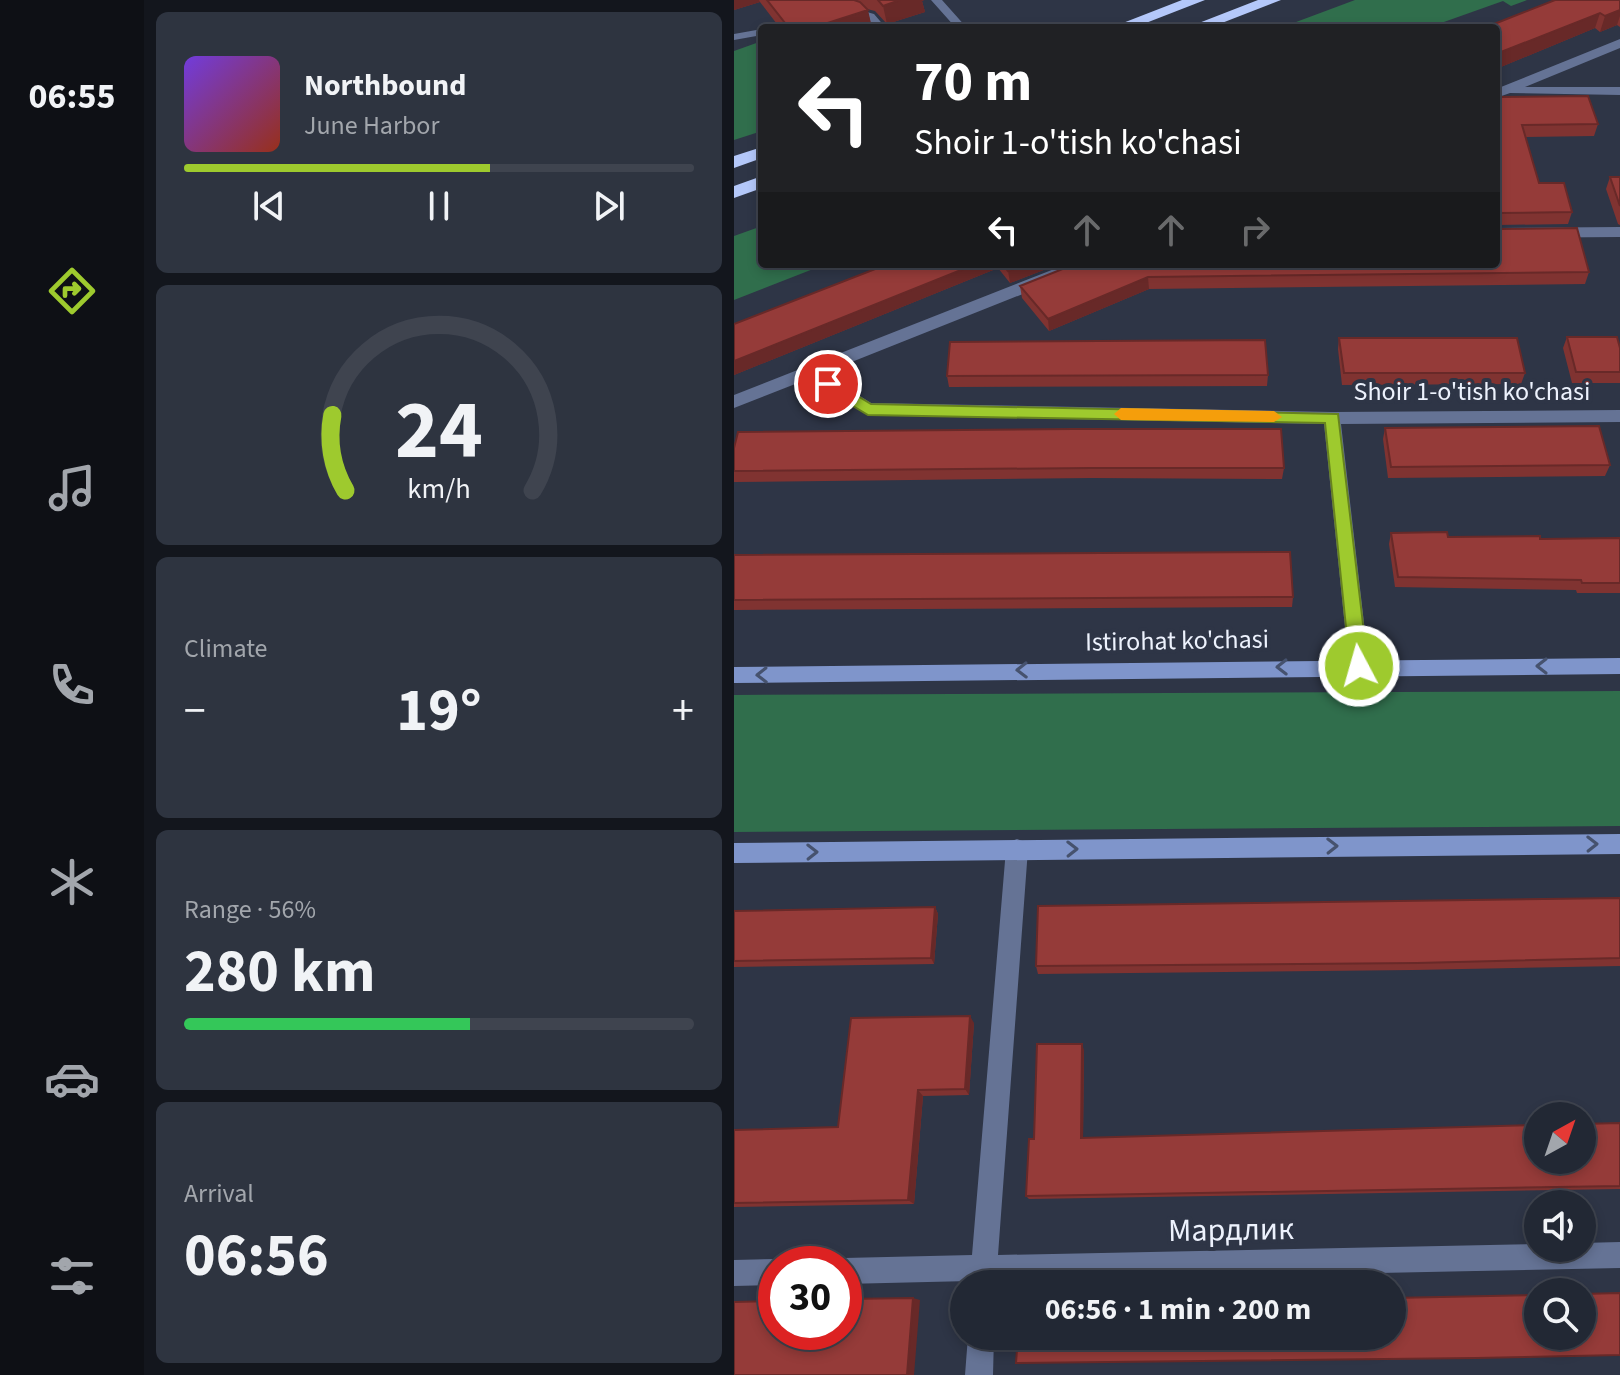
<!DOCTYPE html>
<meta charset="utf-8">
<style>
:root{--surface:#222834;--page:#2e3440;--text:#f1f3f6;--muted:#a2a6ac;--line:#3f444f;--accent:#9eca2e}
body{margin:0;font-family:"Source Sans 3",sans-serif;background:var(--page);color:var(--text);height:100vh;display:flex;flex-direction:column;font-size:30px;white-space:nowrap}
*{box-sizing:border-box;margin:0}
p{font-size:26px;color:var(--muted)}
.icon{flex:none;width:44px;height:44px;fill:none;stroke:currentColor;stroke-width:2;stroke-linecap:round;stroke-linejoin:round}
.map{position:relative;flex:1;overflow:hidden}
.side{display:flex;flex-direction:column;gap:12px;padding:12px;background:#13161d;width:590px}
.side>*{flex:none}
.guide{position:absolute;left:24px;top:24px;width:742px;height:244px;border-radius:8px;box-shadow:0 4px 12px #0003,0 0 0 2px var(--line);background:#202124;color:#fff;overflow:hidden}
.needle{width:52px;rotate:40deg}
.tools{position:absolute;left:790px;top:1102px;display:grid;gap:16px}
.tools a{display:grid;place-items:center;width:72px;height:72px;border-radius:50%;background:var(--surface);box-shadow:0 4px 12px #0003,0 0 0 2px var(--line);font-size:40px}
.speed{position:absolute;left:24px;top:1246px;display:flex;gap:16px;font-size:40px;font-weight:700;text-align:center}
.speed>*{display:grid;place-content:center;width:104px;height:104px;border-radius:50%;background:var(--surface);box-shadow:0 4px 12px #0003,0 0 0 2px var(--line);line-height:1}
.speed .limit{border:12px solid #d22;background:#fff;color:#111}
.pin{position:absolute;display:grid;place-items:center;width:68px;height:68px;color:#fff;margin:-34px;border:4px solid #fff;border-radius:50%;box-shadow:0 2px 8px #0007}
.me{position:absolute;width:88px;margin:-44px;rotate:354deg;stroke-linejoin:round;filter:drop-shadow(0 0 6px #0008)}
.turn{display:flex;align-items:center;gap:28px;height:168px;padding:0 24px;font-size:36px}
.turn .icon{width:104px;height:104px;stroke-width:2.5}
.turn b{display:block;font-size:56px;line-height:68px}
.lanes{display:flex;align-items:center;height:76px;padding:0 24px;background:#0003;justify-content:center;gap:40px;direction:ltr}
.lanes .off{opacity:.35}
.big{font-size:60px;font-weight:700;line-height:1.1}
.side .card{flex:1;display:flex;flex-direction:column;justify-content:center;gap:12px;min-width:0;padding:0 28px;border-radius:12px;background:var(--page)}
.side .dial{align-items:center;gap:0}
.dial svg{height:208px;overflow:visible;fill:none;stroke:var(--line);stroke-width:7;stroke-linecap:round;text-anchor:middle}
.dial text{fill:var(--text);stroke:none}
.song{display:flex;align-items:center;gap:24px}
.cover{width:96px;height:96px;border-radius:12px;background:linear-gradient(135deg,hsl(260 70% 55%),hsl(10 70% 35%))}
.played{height:8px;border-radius:4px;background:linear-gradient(90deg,var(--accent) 60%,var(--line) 60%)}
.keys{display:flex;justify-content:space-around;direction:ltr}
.heat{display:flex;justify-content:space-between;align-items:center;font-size:44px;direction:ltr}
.charge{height:12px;border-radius:6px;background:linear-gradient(90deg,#34c759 56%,var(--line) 0)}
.trip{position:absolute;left:216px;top:1270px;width:456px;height:80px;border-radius:40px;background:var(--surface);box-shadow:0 4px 12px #0003,0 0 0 2px var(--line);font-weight:700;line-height:80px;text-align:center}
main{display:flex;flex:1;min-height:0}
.dock{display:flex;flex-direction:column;width:144px;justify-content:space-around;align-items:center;background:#0e1015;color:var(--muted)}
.dock .icon{width:56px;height:56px}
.dock .current{color:var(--accent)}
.dock b{font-size:36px;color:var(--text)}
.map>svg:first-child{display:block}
</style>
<main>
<nav class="dock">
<b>06:55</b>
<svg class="icon current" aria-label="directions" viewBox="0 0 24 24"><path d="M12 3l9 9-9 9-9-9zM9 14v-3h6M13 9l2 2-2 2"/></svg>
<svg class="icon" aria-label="music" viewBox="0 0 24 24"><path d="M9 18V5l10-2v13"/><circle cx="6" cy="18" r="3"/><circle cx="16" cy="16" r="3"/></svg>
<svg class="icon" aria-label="phone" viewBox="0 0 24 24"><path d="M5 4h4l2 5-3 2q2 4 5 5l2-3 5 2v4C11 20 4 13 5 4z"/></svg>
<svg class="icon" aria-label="climate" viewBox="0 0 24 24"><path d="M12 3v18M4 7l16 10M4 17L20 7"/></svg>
<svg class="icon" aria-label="car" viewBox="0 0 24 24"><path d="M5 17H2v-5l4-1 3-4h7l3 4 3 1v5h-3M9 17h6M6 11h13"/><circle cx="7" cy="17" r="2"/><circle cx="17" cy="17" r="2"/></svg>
<svg class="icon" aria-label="filters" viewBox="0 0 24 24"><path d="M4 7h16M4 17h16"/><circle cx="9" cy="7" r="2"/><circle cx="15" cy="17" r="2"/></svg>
</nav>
<section class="side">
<div class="card">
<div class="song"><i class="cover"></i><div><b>Northbound</b><p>June Harbor</p></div></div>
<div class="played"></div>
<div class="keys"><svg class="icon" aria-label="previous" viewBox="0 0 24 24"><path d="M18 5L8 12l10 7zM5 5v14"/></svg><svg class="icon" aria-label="pause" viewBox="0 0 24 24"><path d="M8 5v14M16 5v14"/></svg><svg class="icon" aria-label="next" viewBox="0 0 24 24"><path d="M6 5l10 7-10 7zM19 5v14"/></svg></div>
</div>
<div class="card dial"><svg viewBox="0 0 100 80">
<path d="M14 69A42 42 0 1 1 86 69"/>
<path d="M14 69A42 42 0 0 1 9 40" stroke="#9eca2e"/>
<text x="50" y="56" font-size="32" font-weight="700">24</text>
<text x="50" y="72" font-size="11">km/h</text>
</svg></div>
<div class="card"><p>Climate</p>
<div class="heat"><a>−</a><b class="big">19°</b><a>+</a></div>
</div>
<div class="card"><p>Range · 56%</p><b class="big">280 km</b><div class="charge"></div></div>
<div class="card"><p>Arrival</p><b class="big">06:56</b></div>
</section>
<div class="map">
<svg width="886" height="1375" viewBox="0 0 886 1375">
<rect width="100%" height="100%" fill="#2e3546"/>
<path fill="#306e4c" d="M621,0H793L777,6L769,1L693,28H546Z
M28,41V131L0,140V51Z
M28,226V264H92L0,300V236Z
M886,691V826L0,832V695Z"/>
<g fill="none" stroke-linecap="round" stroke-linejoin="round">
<path fill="#657395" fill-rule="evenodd" d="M197,0H208L233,28H222Z
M115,7L140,14L152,28H141L132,18L111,12L110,10Z
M28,29V35L0,40V34Z"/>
<path fill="#657395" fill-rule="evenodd" d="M886,39V48L791,87H886V95L776,93L762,98V89Z
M886,227V237L762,238V228Z
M333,264H356L354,268L90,373L137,403L598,412L886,410V422L607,424L635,666L632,672H618L615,666L590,424L134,415L74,379L0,408V395Z
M283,839L291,842L294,849L264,1255L804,1244V1248H848V1243L886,1242V1268L262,1281V1284H236V1281L110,1284V1264H100L110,1258L238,1255L272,849L275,842Z
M42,1259L52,1264H42V1285L0,1286V1260Z
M234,1336H260L259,1375H231Z"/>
<path fill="#7f95cb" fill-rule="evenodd" d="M886,658V674L0,683V667Z
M886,834V854L0,863V843Z"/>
<path fill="#b4c8fa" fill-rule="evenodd" d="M448,0H471L399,28H376Z
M524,0H547L475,28H452Z
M28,147V158L0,168V156Z
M28,176V188L0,198V186Z"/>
</g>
<path fill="#803331" d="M0,0H190L188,1L191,12L153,24L141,11L133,9L138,28H46L26,2L0,10Z
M886,0V27L883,25L866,32L861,28L762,69V28Z
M762,97L864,124L860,136L792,137L805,183L838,212L834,224L764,225L765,229L855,272L851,284L415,289L315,331L288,298L286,286L341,264H762Z
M876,177H886V225L884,224L872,189Z
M154,264H325L276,283L264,268L0,375V324Z
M833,337L886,348V383H838L829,348Z
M605,338L791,373L787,384L608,385L604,349Z
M534,375L533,386L215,387L213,376Z
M651,428L876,465L871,476L654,478L649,439Z
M0,448L550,468L548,479L358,478L0,482Z
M657,533L714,537L806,539L886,538V593H843L842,590L661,587L655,544Z
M0,555L559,597L558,607L0,610Z
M886,898V966L679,970L304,974L302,966Z
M201,907L204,914L200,964L0,967V911Z
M240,1023L235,1095L189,1096L180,1204L0,1207V1130L104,1127Z
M350,1050L349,1138L886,1123V1189L295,1199L292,1196L300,1139Z"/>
<path fill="#682928" d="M0,0H25L26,2L0,10Z
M166,0H190L188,1L191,12L153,24L149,6Z
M134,10L138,28H78Z
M886,10V16L883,25L866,32L871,16Z
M866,13L861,28L762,69V54Z
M242,264H263L264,268L0,375V361Z
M293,264H325L276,283L274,271Z
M414,277L415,289L315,331L314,319Z
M201,907L204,914L200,964L197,958Z
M236,1016L240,1023L235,1095L231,1089Z
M348,1044L350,1050L349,1143L347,1138Z
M184,1090L189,1096L180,1204L174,1200Z
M179,1298L186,1300L180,1375H173Z"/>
<path fill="#953b39" stroke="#682928" stroke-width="2" d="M33,0H120L126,2L134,10L78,28H55Z
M144,0H166L149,6Z
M821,0H886V10L871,16L866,13L762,54V28H750Z
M854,96L864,124L788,125L805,183H830L838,212L765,213L762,216L765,229L843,228L855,272L414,277L314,319L286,286L341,264H762V97Z
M876,177H886V206Z
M154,264H242L0,361V324Z
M268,264H293L274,271Z
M833,337H883L886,348V372H842Z
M605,338H783L791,373H610Z
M531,340L534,375L213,376L216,342Z
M865,426L876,465L657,467L651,428Z
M339,429H547L550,468H357L0,471V448L4,432Z
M713,532L714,537L806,536V539L886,538V583H848L847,580L664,577L657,533Z
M556,552L559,597L0,600V555Z
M886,898V958L683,963L302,966L304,906Z
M201,907L197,958L0,961V911Z
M236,1016L231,1089L184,1090L174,1200L0,1203V1130L104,1127L117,1018Z
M303,1044H348L347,1138L804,1125V1160H848V1124L886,1123V1186L292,1196L295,1139H300Z
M886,1293V1355L742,1358L282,1363L284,1336H658V1298L804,1295V1336H848V1294Z
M179,1298L173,1375H0V1302L42,1301V1332H110V1299Z"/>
<defs><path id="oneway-chevron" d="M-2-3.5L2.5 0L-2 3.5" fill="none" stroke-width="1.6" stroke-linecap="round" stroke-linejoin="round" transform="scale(2)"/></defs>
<g stroke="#46526e">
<use href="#oneway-chevron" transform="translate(808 666) rotate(180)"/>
<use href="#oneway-chevron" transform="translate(548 667) rotate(179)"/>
<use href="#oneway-chevron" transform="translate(288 670) rotate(179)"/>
<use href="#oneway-chevron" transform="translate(28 675) rotate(179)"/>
<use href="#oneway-chevron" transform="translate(858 844) rotate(-1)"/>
<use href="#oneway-chevron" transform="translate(598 846) rotate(-1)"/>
<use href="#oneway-chevron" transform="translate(338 849) rotate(-1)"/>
<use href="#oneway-chevron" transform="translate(78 852) rotate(-1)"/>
</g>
<path fill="#9eca2e" stroke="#67831e" stroke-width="2" d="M94,378L137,404L604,414L634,666L631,672L625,674L616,666L591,423L134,415L89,388L86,384Z"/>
<path fill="#f59e0b" d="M387,408L540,411L548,417L540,422L387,420L380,414Z"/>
<g text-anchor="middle" stroke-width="8" stroke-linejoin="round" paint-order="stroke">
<g font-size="26" fill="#edf2fd" stroke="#2e3546">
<text x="738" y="400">Shoir 1-o'tish ko'chasi</text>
<text transform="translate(443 640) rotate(-1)" y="9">Istirohat ko'chasi</text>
</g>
<g font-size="32" fill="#edf2fd" stroke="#2e3546">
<text transform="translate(497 1229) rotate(-1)" y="11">Мардлик</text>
</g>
</g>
</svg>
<div class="tools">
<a><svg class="needle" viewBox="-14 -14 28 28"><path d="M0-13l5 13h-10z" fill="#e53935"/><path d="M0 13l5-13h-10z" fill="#a2a6ac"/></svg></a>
<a><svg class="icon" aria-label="sound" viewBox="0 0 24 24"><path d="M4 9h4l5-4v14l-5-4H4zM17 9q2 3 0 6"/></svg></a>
<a><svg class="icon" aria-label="search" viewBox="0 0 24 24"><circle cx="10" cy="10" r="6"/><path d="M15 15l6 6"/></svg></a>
</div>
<div class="speed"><div class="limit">30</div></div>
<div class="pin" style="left:94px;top:384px;background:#d93025"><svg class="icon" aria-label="arrive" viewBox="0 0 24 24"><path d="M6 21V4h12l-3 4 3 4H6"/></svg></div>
<svg class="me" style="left:625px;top:666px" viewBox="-20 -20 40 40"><circle r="17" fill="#9eca2e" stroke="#fff" stroke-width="3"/><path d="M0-11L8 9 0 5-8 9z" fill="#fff"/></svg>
<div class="trip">06:56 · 1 min · 200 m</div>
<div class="guide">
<div class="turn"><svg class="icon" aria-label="left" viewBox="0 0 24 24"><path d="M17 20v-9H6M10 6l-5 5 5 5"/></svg><div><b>70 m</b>Shoir 1-o'tish ko'chasi</div></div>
<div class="lanes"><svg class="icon" aria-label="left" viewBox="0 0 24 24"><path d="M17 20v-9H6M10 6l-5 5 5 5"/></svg><svg class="icon off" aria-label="ahead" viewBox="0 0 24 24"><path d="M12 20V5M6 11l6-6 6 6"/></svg><svg class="icon off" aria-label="ahead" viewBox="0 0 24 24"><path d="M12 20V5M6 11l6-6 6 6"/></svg><svg class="icon off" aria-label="right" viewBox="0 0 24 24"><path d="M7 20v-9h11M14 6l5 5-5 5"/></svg></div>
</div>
</div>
</main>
